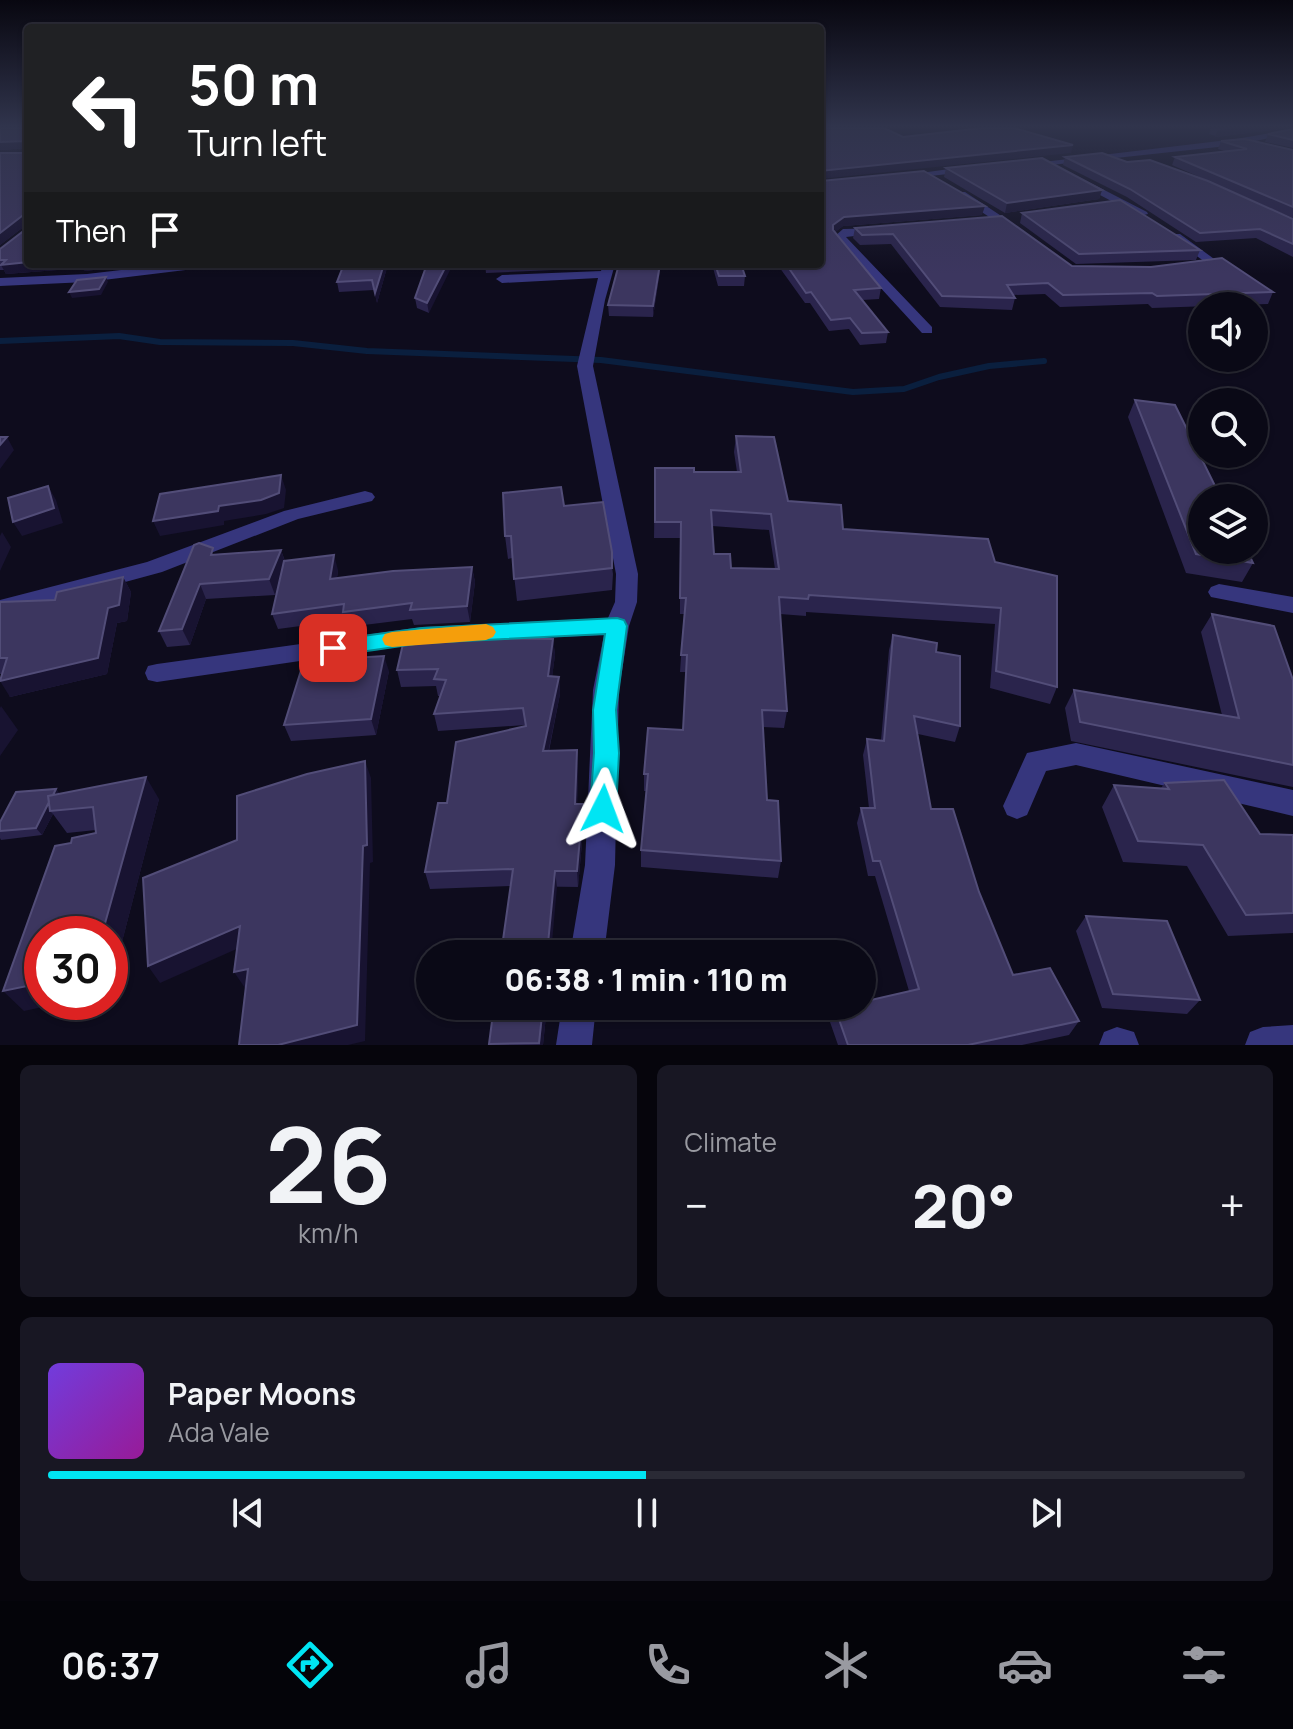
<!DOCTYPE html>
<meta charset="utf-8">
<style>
:root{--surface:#0a0916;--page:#181723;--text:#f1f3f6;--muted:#999aa1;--line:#2a2a35;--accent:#00e5f3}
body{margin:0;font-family:Manrope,sans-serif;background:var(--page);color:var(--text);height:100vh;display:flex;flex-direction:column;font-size:30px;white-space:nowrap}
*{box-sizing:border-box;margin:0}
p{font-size:26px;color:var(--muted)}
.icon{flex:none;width:44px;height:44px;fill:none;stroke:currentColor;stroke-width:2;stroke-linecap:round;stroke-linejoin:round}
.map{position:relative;height:1045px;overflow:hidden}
.side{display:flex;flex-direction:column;gap:20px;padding:20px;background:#06050c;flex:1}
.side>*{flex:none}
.banner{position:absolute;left:24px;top:24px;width:800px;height:244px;border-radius:8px;box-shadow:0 2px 6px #0004,0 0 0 2px var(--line);background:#202124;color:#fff;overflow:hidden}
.fabs{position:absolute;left:1188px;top:292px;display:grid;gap:16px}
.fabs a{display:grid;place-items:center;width:80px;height:80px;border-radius:50%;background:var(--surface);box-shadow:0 2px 6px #0004,0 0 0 2px var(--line);font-size:40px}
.speed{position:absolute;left:24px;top:916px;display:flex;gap:16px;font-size:40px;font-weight:700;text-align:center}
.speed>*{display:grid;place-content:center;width:104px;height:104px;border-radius:50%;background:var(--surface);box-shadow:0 2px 6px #0004,0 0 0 2px var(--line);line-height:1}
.speed .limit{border:12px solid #d22;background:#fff;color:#111}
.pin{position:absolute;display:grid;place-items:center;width:68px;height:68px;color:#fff;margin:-34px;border-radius:16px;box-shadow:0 4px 12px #0006}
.me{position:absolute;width:88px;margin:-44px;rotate:3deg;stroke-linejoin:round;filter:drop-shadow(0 0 6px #0008)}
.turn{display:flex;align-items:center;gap:28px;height:168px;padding:0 32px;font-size:36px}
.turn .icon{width:104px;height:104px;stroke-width:2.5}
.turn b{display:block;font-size:56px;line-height:68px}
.then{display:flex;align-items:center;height:76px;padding:0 32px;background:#0003;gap:16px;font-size:30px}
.big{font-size:60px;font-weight:800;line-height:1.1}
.side .tile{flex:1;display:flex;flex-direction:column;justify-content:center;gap:12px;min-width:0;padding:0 28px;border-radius:12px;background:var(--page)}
.side .dial{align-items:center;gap:0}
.dial b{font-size:104px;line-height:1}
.song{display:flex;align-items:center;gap:24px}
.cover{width:96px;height:96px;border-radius:12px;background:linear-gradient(135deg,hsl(260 70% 55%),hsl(300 70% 35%))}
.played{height:8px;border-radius:4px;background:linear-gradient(90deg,var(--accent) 50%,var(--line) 50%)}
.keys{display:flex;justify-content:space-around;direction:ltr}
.heat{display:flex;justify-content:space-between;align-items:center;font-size:44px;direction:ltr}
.side .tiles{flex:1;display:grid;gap:20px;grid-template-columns:1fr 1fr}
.tile:last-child{grid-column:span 2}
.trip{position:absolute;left:416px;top:940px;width:460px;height:80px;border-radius:40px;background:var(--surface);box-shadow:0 2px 6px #0004,0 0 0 2px var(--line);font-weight:800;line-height:80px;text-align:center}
.menu{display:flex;height:128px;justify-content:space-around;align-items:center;background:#040409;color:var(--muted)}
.menu .icon{width:56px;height:56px}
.menu .active{color:var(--accent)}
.menu b{font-size:36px;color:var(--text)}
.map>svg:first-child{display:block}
</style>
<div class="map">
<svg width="1293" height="1045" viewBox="0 0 1293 1045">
<rect width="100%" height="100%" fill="#0e0c1d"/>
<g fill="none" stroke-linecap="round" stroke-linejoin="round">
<path stroke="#0a1f3e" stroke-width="6" d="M0,341L119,336L160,342L293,343L367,351L601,360L853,392L904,389L939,377L989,366L1044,361"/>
<path fill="#36367d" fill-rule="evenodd" d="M1293,129V133L1236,145L1023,168L1018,165L1236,139Z
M971,166L974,171L904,179L899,176Z
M1079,177L1147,212L1148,214L1139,216L1076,182Z
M957,192H965L1024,231L1014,233L957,196Z
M884,228V232L880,233L846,237L932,327V333H922L834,237L843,229Z
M1172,234H1180L1221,264L1192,271V265L1205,262L1172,238Z
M172,264H208L202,268L87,282L0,286V278L87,274Z
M603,264H615L605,300L593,366L638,574L637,602L629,626L619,690L615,865L604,954H570L585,865L593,690L604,635L422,643L157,682L148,680L145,673L148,666L157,664L422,627L608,618L615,602L616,574L577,366L598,278L502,283L496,279L502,275L601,271Z
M365,491L372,493L375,497L372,501L298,519L162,572L0,616V600L147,562L284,511Z
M1219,584L1293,597V613L1211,597L1208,592L1211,587Z
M1076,743L1293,790V816L1076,765L1046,771L1027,815L1017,819L1007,815L1003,806L1027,753Z
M562,1006H596L592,1045H556Z
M1293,1025V1045H1245L1250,1032L1263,1027Z
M1117,1027L1134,1032L1139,1045H1099L1104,1032Z"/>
</g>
<path fill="#2a244c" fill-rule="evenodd" d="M28,128L146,264L85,271L83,268L6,274L4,270H0V249L26,229V225L0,245V153H25L28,150L27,148L0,150Z
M1211,128H1289L1215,137L1216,136L1209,134Z
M1293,129V148L1265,142L1268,134Z
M1221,141L1293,150V218L1172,165L1175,157L1225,151L1218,149Z
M1065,157L1293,219V257L1256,238L1196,242L1127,197L1063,165Z
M946,168L1102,190L1099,199L1005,213L944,177Z
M821,181L982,215L843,226L835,232L881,288L879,299L862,300L888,332L886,343L860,345L849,329L829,331L810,303H805L777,264H820Z
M1022,213L1200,250L1196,260L1076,264L1020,223Z
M855,228L1072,266L1273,292L1268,304L1152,308L1148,304L1060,307L1045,294L1013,295L1015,298L1012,310L940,307L891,244L860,245L853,238Z
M388,264L377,303L374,290L339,292L337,282Z
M427,264L429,313L417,308L415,298Z
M485,264H600L599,268L486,273Z
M616,264H661L653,317L609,316L608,305L618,269H617Z
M712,264H741L745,276L744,286H718Z
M1135,400L1253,563L1242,582L1186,573L1128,417Z
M736,436L788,501L843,529L995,562L1057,687L1050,704L990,688L995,624L806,612V616L780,614L787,711L784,728L763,727L767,800L781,861L778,878L641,867V850L646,791H644V774L683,730L686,672H680L684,614H680V538H654L655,468L694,472H737L734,452ZM712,526L769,530L775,569L731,568L714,554Z
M603,502L613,574L612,590L517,601L512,558L508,559L505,536L564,506Z
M281,550L285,561L338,570L337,578L472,567L475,582L470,622L414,625L412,619L348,627L346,620L278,629L272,614L278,588L275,595L206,599L190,645L167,647L159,631L216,554Z
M123,577L131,592L127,621L117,623L107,674L10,697L1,674H0V602L55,600Z
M1212,614L1293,680V787L1071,741L1065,708L1074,690L1222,715L1201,632Z
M464,627L466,638L553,639L555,655L552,677H559L560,694L549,751L578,767L577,804L584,820L578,887L510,886L430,889L425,872L447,803L526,726V725L438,731L434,714L440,696H438L436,686L401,687L397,670Z
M893,635L936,652L960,726L955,742L918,734L931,809L979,892L1013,975L1079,1021L1069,1035L1022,1045H838L830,1022L835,1008L909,991L875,876H868L857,823L861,808H869L863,755L867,739L881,740L889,650Z
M389,671L376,735L291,741L284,725Z
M1165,783L1260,834L1293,835V933L1228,936L1187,866L1123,862L1102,807L1114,785L1161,788Z
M56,789L59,793L159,799L110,988V934L24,1011L71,843L96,833V830L67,833L53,814L42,835L1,840L0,838V822Z
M1086,916L1200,1000L1187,1014L1102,1008L1076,931Z
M547,1006L543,1045H489V1044Z"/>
<path fill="#181331" d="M1237,128H1289L1215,137L1218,130Z
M25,141L28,148L0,150V142Z
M1073,145L1071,153L820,179V171Z
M1102,190L1099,199L1005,213L1007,203Z
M985,206L982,215L843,226L832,235L833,225L844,217Z
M22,216L26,225L0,245V233Z
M28,262V264H146L85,271L83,268L6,274L1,265Z
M384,264H388L377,303L375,293Z
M447,264H453L429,313L427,303Z
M661,264L660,271L653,317V306Z
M106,277L108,282L101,295L72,298L69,292Z
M7,437L14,450L0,469V445Z
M281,475L286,490L284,508L266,514L224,521V525L160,536L153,521L219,506Z
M48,486L56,500L63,523L22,536L13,522Z
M2,532L11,547L0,571V536Z
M281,550L286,565L275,595L269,579Z
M334,555L338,570L335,595L330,579Z
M472,567L475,582L470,622L467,606Z
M123,577L131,592L127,621L117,623L107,674L10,697L0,681L108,608Z
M200,584L206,599L190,645L182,629Z
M553,639L555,655L550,693L548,676Z
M384,656L389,671L376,735L371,719Z
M559,677L560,694L545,768L543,751Z
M1,706L18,730L0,756V708Z
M577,750L578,767L577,820L575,804Z
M365,761L371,778L373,862L370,863L365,1041L348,1045H278Z
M146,777L159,799L110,988V934H102Z
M56,789L62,796L50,811L53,814L42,835L36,828Z
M583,804L584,820L578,887L577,871Z
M555,871L557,887L551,954H547Z
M240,926L250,943L160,983L148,966Z
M248,969L259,985L245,988L234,972Z
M42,983V1002H66L24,1011L3,991Z
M543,1006H547L543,1045H540Z"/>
<path fill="#3c365f" stroke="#524d78" stroke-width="2" fill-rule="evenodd" d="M0,128H28V262L1,265L6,260H0V249L26,229V216H22L0,233V153H25L28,150L25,141L0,142Z
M820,128H884L903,137L982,128H1014L1073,145L820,171Z
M1293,129V140L1268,134Z
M1245,139L1293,150V207L1175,157L1247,149L1221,141Z
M1102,153L1127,162L1150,160L1208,181L1293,219V244L1260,229L1200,233L1130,189L1065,157Z
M1042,158L1102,190L1007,203L946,168Z
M924,171L985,206L844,217L833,225V230L881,288L854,290L888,332L862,333L850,318L831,320L811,292L806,293L786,264H820V180L821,181Z
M1120,200L1200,250L1079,254L1022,213Z
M1002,216L1072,266L1151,267L1222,258L1273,292L1157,296L1152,293L1063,295L1048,283L1007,285L1015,298L942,296L893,234L862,235L855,228Z
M344,264H384L375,293L372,280L337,282Z
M427,264H447L427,303L415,298Z
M619,264H660L653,306L608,305Z
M715,264H741L745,276H719Z
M106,277L99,289L69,292L77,280Z
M1135,400L1175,405L1221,498H1202V550H1247L1253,563L1196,554Z
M736,436L774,437L788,501L841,505L843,529L988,539L995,562L1057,576V687L996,671L1001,608L809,595L808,599L779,597L787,711L762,710L767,800L778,801L781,861L641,850L648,774H644L648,728L683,730L687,655H681L686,598H680L681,522H655V468H694V472H741ZM711,510L771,514L779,569L731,568L730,554H714Z
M0,437H7L0,445Z
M281,475L279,493L261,500L219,506L218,511L153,521L160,494Z
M48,486L54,508L13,522L8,498Z
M561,487L564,506L603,502L612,552V568L514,579L511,536H505L503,493Z
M199,543L213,548L211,555L281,550L269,579L200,584L182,629L159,631L194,545Z
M334,555L330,579L393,571L472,567L467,606L410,610L412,603L343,612L344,604L272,614L284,561Z
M123,577L119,605L108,608L98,658L0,681L7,658H0V602L55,600L57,592Z
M1212,614L1274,626L1293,680V765L1080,722L1074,690L1239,718Z
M464,627L462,638L553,639L548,676L559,677L543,751L577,750L575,804H583L577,871H555L547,954H501L513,869L425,872L438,803H447L456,742L526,726L523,708L434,714L446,680L434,679L438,669L397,670L406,631Z
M893,635L937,643L936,652L960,656V726L914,716L931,809H953L979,892L1013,975L1050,968L1079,1021L968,1045H848L835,1008L842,1006H862V1002L919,989L880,861H873L861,808H875L867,739L884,741Z
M384,656L371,719L284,725L304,661Z
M365,761L367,845L363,846L357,1025L278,1045H239L248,969L234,972L240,926L148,966L143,878L237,840V796L307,774Z
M146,777L102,934H42V983L3,991L55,846L71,843L72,838L96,833L93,807L50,811L48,796Z
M1224,780L1260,834L1293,835V913L1246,915L1203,845L1138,841L1114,785L1169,789L1165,783Z
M56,789L53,795L48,796L49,802L36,828L0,831V822L16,792Z
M1086,916L1167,921L1200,1000L1113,994Z
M494,1006H543L539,1043L489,1044Z"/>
<linearGradient id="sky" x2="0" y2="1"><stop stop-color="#080710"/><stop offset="0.46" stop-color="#30344c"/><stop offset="1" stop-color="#30344c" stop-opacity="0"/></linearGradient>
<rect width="1293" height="274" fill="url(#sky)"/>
<path fill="#00e5f3" stroke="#00959e" stroke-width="2" d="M617,618L624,620L627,626L616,710L619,753L616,809L612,817L603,821L594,817L590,809L594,753L593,710L605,634L422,643L333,656L326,653L322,648L326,642L333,640L422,628Z"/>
<path fill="#f59e0b" d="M486,624L493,627L496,632L493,637L486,640L392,647L385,645L382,639L385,634L392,632Z"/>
</svg>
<div class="fabs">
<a><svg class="icon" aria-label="sound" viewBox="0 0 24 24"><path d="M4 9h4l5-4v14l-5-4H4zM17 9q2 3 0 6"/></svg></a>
<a><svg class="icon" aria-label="search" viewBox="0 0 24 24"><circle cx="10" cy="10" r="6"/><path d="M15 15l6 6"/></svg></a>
<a><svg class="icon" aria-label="layers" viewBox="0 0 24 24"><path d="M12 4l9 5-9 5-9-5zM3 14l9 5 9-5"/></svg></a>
</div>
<div class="speed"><div class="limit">30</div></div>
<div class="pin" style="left:333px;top:648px;background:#d93025"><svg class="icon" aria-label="arrive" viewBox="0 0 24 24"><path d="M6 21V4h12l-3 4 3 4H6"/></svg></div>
<svg class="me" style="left:603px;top:809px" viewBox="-20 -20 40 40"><path d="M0-17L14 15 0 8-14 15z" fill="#00e5f3" stroke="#fff" stroke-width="4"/></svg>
<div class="trip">06:38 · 1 min · 110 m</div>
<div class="banner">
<div class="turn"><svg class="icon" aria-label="left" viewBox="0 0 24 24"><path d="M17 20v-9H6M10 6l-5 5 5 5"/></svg><div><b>50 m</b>Turn left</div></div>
<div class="then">Then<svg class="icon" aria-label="arrive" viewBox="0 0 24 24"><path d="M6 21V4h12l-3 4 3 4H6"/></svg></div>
</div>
</div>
<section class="side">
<div class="tiles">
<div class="tile dial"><b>26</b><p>km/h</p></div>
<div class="tile"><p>Climate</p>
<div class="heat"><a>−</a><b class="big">20°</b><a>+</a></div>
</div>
<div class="tile">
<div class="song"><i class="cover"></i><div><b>Paper Moons</b><p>Ada Vale</p></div></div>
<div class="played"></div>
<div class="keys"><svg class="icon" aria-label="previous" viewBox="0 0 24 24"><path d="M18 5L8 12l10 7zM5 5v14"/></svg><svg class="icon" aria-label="pause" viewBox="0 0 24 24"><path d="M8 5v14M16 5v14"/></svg><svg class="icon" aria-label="next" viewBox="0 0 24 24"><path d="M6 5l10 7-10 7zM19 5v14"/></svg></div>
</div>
</div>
</section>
<nav class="menu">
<b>06:37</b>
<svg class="icon active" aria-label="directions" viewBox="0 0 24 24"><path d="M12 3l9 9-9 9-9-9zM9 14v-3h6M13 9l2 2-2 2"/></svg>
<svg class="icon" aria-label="music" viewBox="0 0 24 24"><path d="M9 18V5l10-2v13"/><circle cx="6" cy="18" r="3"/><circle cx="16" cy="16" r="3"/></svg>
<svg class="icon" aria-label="phone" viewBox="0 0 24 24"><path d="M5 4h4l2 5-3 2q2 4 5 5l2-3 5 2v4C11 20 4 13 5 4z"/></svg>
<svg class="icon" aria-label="climate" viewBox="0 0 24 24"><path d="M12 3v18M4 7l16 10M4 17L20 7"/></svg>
<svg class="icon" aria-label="car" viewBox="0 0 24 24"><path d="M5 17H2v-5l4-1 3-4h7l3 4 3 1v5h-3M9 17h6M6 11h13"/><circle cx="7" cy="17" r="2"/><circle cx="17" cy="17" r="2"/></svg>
<svg class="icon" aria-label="filters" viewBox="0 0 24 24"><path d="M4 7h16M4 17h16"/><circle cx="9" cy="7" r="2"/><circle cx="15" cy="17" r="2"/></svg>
</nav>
